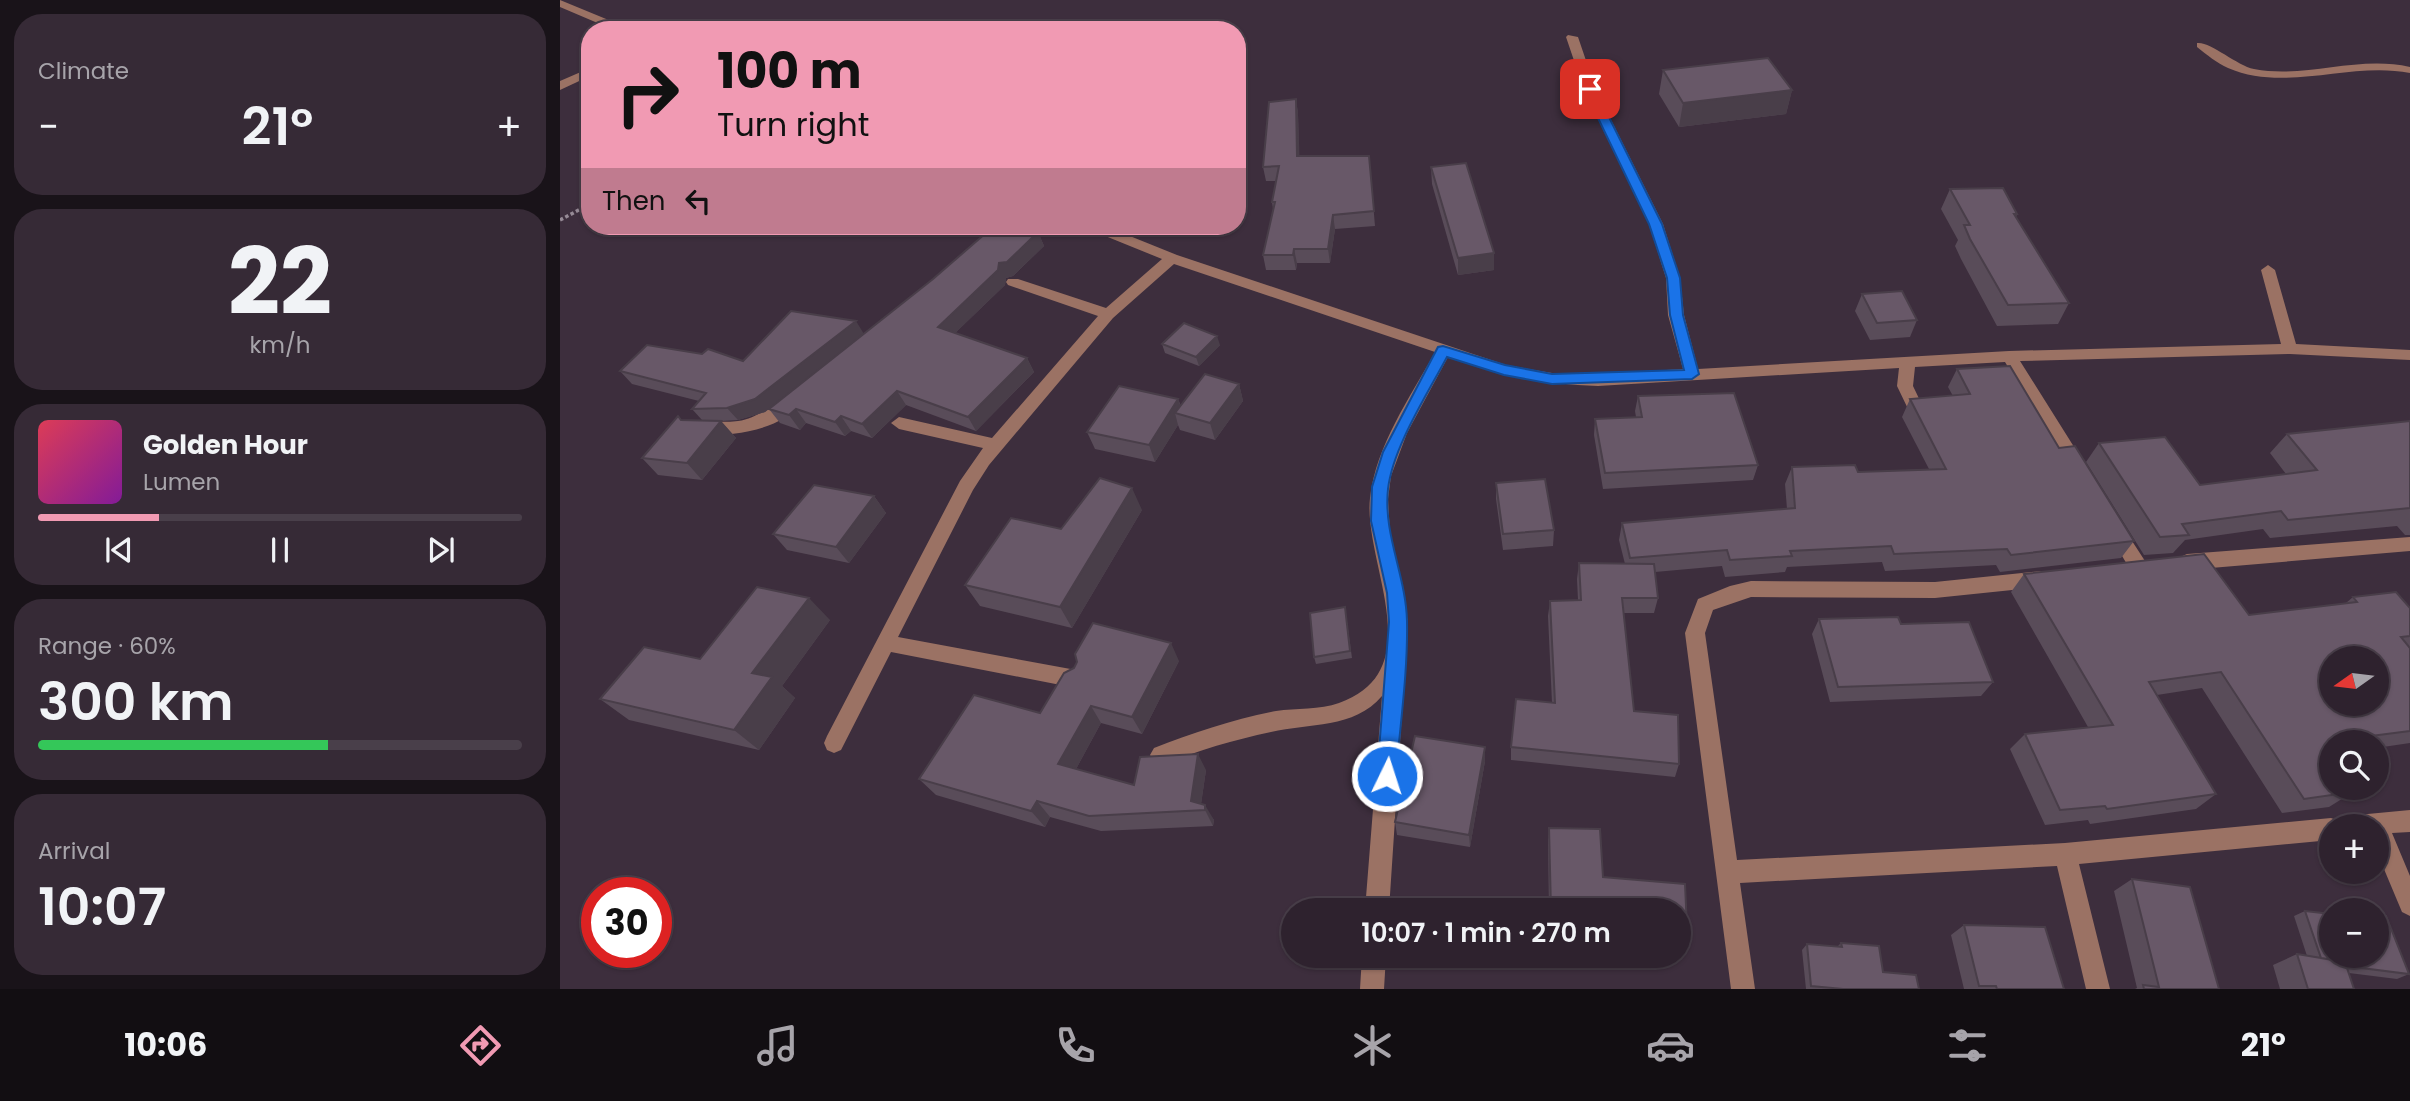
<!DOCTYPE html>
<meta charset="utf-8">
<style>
:root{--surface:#2e222e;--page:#362a36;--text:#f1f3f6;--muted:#a7a4aa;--line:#493f4a;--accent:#f19ab3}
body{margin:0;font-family:Poppins,sans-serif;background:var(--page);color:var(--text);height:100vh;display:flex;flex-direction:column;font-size:26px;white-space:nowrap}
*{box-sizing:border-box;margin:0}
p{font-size:23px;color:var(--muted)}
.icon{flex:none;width:38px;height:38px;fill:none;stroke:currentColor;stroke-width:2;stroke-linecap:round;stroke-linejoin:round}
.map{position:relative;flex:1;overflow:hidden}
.panel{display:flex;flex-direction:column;gap:14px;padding:14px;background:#191319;width:560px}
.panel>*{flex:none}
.banner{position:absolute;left:21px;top:21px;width:665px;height:214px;border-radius:28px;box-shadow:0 2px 5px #0004,0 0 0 2px var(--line);background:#f19ab3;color:#111;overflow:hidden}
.needle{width:46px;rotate:256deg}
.tools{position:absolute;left:1759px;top:646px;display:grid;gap:14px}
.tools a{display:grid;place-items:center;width:70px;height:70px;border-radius:50%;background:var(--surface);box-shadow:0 2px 5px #0004,0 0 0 2px var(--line);font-size:35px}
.speed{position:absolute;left:21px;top:877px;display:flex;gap:14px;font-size:35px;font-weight:700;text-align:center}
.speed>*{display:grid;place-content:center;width:91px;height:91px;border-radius:50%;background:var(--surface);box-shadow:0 2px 5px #0004,0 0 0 2px var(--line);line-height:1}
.speed .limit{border:10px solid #d22;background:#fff;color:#111}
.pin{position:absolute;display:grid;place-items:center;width:60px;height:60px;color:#fff;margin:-30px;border-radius:14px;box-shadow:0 4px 10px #0006}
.me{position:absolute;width:77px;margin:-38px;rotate:4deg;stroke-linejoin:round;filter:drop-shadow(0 0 5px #0008)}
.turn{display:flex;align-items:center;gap:24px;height:147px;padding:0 21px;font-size:32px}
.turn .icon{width:91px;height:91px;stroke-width:2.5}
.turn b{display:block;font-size:49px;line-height:60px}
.then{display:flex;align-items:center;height:66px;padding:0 21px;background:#0003;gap:14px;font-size:26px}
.big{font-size:52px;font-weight:600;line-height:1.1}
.panel .card{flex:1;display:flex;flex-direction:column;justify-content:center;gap:10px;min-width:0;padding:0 24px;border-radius:28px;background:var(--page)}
.panel .dial{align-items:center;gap:0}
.dial b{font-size:91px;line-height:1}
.song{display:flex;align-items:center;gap:21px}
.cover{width:84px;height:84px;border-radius:10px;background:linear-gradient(135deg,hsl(350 70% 55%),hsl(290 70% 35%))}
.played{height:7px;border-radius:4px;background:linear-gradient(90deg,var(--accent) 25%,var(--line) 25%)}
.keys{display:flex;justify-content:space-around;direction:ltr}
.heat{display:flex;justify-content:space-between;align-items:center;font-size:38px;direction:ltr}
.charge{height:10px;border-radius:5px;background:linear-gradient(90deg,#34c759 60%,var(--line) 0)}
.trip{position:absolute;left:721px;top:898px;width:410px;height:70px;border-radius:35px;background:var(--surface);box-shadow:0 2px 5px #0004,0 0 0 2px var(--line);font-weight:600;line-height:70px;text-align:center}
.menu{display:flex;height:112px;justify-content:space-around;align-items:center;background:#120e12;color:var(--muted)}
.menu .icon{width:49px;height:49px}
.menu .current{color:var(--accent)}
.menu b{font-size:32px;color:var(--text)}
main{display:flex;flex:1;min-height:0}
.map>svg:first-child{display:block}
</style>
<main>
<section class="panel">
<div class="card"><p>Climate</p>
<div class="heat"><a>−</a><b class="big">21°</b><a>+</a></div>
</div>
<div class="card dial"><b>22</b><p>km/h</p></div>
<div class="card">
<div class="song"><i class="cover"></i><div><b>Golden Hour</b><p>Lumen</p></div></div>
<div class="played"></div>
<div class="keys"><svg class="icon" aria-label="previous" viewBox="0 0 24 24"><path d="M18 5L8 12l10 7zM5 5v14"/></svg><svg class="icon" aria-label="pause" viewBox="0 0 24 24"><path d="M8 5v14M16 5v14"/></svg><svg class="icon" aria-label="next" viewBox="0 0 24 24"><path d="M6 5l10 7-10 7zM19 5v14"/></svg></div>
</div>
<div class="card"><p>Range · 60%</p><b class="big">300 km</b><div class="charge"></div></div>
<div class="card"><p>Arrival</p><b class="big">10:07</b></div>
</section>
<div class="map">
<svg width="1850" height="989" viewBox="0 0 1850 989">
<rect width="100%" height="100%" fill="#3d2e3d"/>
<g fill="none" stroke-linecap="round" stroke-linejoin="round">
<path stroke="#968a96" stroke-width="3.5" stroke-dasharray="3.5 2.5" stroke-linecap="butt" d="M0,220L30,204"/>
<path fill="#9b7264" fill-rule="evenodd" d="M0,0L68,28L69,30H54L0,7Z
M1008,35L1018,37L1036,90L1103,224L1120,278L1124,315L1138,369L1449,351L1721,344L1701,270L1708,265L1715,270L1736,344L1850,350V360L1730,354L1460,361L1526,466L1523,471H1511L1445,362L1355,367L1353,386L1364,409L1356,415L1350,413L1337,386L1339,368L1038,386C980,384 942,375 888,357L847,433L831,476L828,499L830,534L848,622L829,910H805L822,696C794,729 749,723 711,732C673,740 637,751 601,765L594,762L590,755L594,748C633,733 674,719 716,711C736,708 760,710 779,703C872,670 803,563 810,498C816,445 850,398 875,352L614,264L553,318L429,465L413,490L338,637L516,670L523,673L526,679L523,685L516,688L331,652L281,750L274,753L267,750L264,743L267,736L400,481L423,448L339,429L331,423L339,417L432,438L538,316L448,285L446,282L448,279H458L546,308L602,259L528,229L526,226H545L617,255L946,365L992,373L1038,374L1123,369L1108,315L1106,278L1089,224L1024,90L1006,37Z
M1637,43C1650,41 1676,65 1694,69C1746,79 1797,55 1850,67V73C1790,61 1726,93 1668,68C1657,63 1647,55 1637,47Z
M30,68V76L0,90V81Z
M233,396L241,402C223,430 175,435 145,436L137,430C144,419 166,423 178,421C200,418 213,402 233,396Z
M1555,522L1561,524L1585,561L1587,566L1585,571L1578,574L1571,571L1549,534L1546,529L1549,524Z
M1850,537V551L1627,570L1620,567L1618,562L1620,557L1627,554Z
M1481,571L1488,574L1490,579L1488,584L1481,587L1375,598L1191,597L1153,610L1145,633L1177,860L1505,843L1771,818L1779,821L1781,826H1771V840L1519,864L1550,989H1526L1497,866L1180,883L1195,989H1171L1125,633L1138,599L1170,586L1191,581L1375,582Z
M1850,810V832L1832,833L1850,876V916L1842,912L1816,850V826H1786L1789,818L1797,815Z
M802,956H826L824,989H800Z"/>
</g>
<path fill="#594c59" d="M1103,70L1232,90L1226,114L1119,127L1099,94Z
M736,99L738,114L739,156H809L815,226L775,229L770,263H737L736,270H706L703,255L713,209L712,202L716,181H706L703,167Z
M871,167L934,253V270L898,275L872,184Z
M1390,189L1457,214L1456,217L1509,303L1498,324L1437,326L1401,259L1395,246L1398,240L1381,209Z
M478,232L484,246L453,276L446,278L445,285L395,333L467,358L474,372L416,431L346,405L312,438L291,431L285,436L246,423L240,430L220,423L209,409L289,346L205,412L178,420L161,421L176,438L142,480L98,475L82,458L121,420H142L132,409L139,401L72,384L60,371L183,361L304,334Z
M1302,294L1357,320L1350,337L1310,340L1295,311Z
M602,344L660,345L639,366L605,353Z
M1397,369L1499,448L1574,541L1561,558L1440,572L1436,565L1325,571L1322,562L1227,567L1225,572L1165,577L1162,566L1095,572L1098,598L1094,613H1063L1074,711L1119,764L1115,777L951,760V747L992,703L988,616L990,601L1018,600L1017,579L1019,563L1065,564L1059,540L1062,523L1227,509L1225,484L1232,467L1298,472L1369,469L1342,417L1350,399L1393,396L1388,387Z
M679,384L683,401L655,440L620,430L618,425L595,462L535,449L527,432L618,399L621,406Z
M1078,396L1198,465L1193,480L1043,489L1034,435L1035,419L1076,417L1075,411Z
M1850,421V535H1845L1837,526L1710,538L1703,529L1625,540L1613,553L1584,555L1526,462L1539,443L1640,485L1726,474L1710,453L1727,434Z
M936,483L994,530L993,546L943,550L936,499Z
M314,496L326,513L289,563L227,550L213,534Z
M582,510L512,628L420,606L405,585L501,529Z
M1464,574L1689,615L1786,603L1793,597L1850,608V743L1816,748V742H1771L1793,792L1769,807L1722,813L1642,688L1597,695L1656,794L1636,809L1530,824L1528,820L1485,825L1450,749L1465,734L1528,727L1451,592Z
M785,607L792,658L756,664L754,657Z
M1259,619L1341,624L1433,682L1421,696L1270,702L1252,634Z
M270,620L222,686L235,698L199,750L69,720L40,699L140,659Z
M619,661L582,734L541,723L516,769L574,785L646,770L641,804L654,820L653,826L541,831L490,817L485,827L376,795L359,779L480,713Z
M925,761L910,847L837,835L835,822Z
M989,828L1040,829L1043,877L1125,884L1127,928L1121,938H1118V910H989L988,840Z
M1572,879L1659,989H1575L1577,988L1554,891Z
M1745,911L1849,974L1837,979L1789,973L1794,989H1720L1713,965L1737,954L1747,956L1734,916Z
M1404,925L1504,989H1404L1391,935Z
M1281,943L1323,972L1359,989H1246L1242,950L1247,944L1277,947Z"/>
<path fill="#493e49" d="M1232,90L1226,114L1119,127L1123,103Z
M736,99L738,114L740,170L737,156Z
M773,215L775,229L770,263L768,249Z
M478,232L484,246L453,276L446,278L445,285L386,342L378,327L439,263Z
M734,249L737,263L736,270L733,255Z
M934,253V270L898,275V258Z
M296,321L304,334L205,412L178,420L167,408Z
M657,336L660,345L639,366L636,357Z
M467,358L474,372L416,431L408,417Z
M679,384L683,401L655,440L650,423Z
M337,391L346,405L312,438L302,424Z
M618,399L624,416L615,413L618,425L595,462L589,445Z
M236,409L246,423L240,430L229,415Z
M281,416L291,431L285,436L275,422Z
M161,421L176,438L142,480L127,463Z
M572,488L582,510L512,628L500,607Z
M314,496L326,513L289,563L276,547Z
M249,598L270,620L222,686L235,698L199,750L174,730L192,673Z
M611,643L619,661L582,734L572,717Z
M531,706L541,723L510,780L498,764Z
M925,747V761L910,847L909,835Z
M638,754L646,770L640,811L631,801Z
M477,801L490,817L485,827L471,811Z
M645,805L654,820L653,826L645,810Z"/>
<path fill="#685868" stroke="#493e49" stroke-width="2" fill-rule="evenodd" d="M1208,58L1232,90L1123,103L1103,70Z
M736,99L737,156H809L814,211L773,215L768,249H734L733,255H703L715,202H712L719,166L703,167L709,102Z
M906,163L934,253L898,258L871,167Z
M1443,188L1457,214H1454L1509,303L1448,305L1410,239L1404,225H1410L1390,189Z
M434,226H454L478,232L447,262L439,263L438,270L378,327L467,358L408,417L337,391L302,424L281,416L275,422L236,409L229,415L209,409L373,279Z
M1342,291L1357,320L1317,323L1302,294Z
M231,311L296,321L195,399L167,408L132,409L146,393L60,371L87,345L142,354L148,349L183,361Z
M624,323L657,336L636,357L602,344Z
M1450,366L1499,448L1515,446L1574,541L1451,555L1447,549L1334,554L1331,546L1230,551L1232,556L1170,560L1167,550L1070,558L1062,523L1235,508L1232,467L1295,465L1298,472L1386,469L1350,399L1410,394L1397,369Z
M645,374L679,384L650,423L615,413Z
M559,386L618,399L589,445L527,432Z
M1174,393L1198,465L1045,473L1035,419L1082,417L1078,396Z
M118,416L121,420L161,421L127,463L82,458Z
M1850,421V508L1728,520L1721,511L1622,524L1629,535L1600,537L1539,443L1605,437L1640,485L1757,470L1727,434Z
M540,478L572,488L500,607L405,585L451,518L501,529Z
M985,479L994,530L943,534L936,483Z
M254,485L314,496L276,547L213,534Z
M1644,554L1689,615L1797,602L1793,597L1836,592L1850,608V636L1841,637L1850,648V731L1795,738L1798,742H1771V788H1791L1793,792L1744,799L1661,672L1589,682L1656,794L1547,809L1545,806L1500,810L1465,734L1553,725L1464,574ZM1771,658H1816V704H1771Z
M1019,563L1094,564L1098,598H1062L1074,711L1118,715L1119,764L951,747L956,699L995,703L990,601L1021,600Z
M197,587L249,598L192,673L212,677L174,730L40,699L84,647L140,659Z
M785,607L790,651L754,657L750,613Z
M1338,617L1341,624L1409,622L1433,682L1278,687L1259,619Z
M533,623L611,643L572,717L531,706L498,764L574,785L580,757L638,754L631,801L645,805V810L529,816L477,801L471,811L359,779L414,695L480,713L504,673L514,668L517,662L515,654Z
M855,736L925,747L909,835L835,822Z
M989,828L1040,829L1043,877L1125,884L1127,928L1118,927V910H991Z
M1572,879L1630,887L1659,989H1584L1583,985L1599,987Z
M1745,911L1771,914V956H1816V915L1826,916L1849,974L1786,966L1785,962L1761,958Z
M1404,925L1485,927L1504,989H1437L1436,986H1419Z
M1281,943L1319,946L1323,972L1356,975L1359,989H1283L1251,986L1247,944L1282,947Z
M1737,954L1785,962L1794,989H1748Z"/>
<path fill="#1a73e8" stroke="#114b97" stroke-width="2" d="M1030,86L1035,89L1102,224L1120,278L1123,315L1139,374L1132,379L992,384L944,375L887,357C867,395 833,447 828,489C823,534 846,576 847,621C848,672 840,725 836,776L833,783L827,786L820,783L817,776L829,622L827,593L811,521L812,487L823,452L878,347L883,346L945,365L992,374L1124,370L1110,315L1107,278L1089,224L1024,89Z"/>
</svg>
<div class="tools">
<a><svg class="needle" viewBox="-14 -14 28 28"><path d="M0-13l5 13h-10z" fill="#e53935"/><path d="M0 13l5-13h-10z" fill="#a7a4aa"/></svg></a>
<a><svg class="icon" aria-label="search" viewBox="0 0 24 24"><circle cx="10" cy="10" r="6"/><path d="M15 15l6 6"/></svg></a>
<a>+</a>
<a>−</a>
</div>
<div class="speed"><div class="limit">30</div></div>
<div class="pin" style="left:1030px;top:89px;background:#d93025"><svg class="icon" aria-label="arrive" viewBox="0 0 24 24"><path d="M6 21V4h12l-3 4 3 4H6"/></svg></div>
<svg class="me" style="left:827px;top:776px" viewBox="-20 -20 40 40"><circle r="17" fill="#1a73e8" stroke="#fff" stroke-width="3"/><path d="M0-11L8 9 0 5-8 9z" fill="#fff"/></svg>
<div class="trip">10:07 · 1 min · 270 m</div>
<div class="banner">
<div class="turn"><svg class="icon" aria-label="right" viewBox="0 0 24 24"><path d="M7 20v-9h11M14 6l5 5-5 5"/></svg><div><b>100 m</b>Turn right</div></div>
<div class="then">Then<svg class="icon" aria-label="left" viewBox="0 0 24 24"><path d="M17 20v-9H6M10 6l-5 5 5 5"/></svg></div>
</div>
</div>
</main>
<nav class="menu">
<b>10:06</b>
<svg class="icon current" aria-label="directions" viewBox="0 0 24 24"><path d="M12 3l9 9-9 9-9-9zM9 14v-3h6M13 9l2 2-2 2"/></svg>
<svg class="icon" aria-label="music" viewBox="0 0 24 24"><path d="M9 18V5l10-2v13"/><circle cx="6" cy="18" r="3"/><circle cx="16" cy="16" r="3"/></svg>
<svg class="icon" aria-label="phone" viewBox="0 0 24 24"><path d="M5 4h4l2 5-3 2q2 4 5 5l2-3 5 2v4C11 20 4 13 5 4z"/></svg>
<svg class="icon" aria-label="climate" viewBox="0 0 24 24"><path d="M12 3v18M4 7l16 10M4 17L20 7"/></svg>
<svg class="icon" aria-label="car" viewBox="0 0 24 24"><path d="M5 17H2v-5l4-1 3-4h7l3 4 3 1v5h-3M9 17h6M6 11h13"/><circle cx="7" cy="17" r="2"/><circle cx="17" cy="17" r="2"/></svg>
<svg class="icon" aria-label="filters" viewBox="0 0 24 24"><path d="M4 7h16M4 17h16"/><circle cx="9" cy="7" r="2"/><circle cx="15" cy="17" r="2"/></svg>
<b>21°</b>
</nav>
